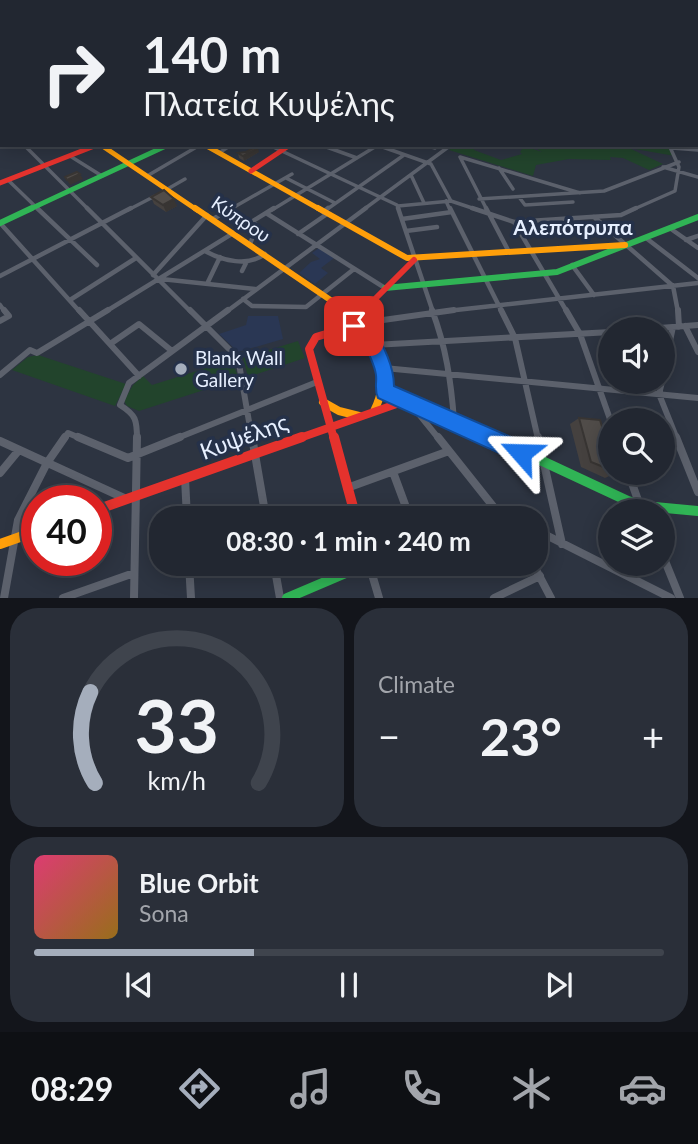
<!DOCTYPE html>
<meta charset="utf-8">
<style>
:root{--surface:#222731;--page:#2a2f39;--text:#f1f3f6;--muted:#a2a5ab;--line:#3f444d;--accent:#a5aebc}
body{margin:0;font-family:Lato,sans-serif;background:var(--page);color:var(--text);height:100vh;display:flex;flex-direction:column;font-size:26px;white-space:nowrap}
*{box-sizing:border-box;margin:0}
p{font-size:23px;color:var(--muted)}
.icon{flex:none;width:38px;height:38px;fill:none;stroke:currentColor;stroke-width:2;stroke-linecap:round;stroke-linejoin:round}
.map{position:relative;height:598px;overflow:hidden}
.panel{display:flex;flex-direction:column;gap:10px;padding:10px;background:#13151b;flex:1}
.panel>*{flex:none}
.banner{position:absolute;left:0px;top:0px;width:698px;height:147px;box-shadow:0 4px 18px #0003,0 0 0 2px var(--line);background:#222731;color:var(--text);overflow:hidden}
.buttons{position:absolute;left:598px;top:317px;display:grid;gap:14px}
.buttons a{display:grid;place-items:center;width:77px;height:77px;border-radius:50%;background:var(--surface);box-shadow:0 4px 18px #0003,0 0 0 2px var(--line);font-size:35px}
.speed{position:absolute;left:21px;top:485px;display:flex;gap:14px;font-size:35px;font-weight:700;text-align:center}
.speed>*{display:grid;place-content:center;width:91px;height:91px;border-radius:50%;background:var(--surface);box-shadow:0 4px 18px #0003,0 0 0 2px var(--line);line-height:1}
.speed .limit{border:10px solid #d22;background:#fff;color:#111}
.pin{position:absolute;display:grid;place-items:center;width:60px;height:60px;color:#fff;margin:-30px;border-radius:14px;box-shadow:0 4px 10px #0006}
.me{position:absolute;width:77px;margin:-38px;rotate:295deg;stroke-linejoin:round;filter:drop-shadow(0 0 5px #0008)}
.turn{display:flex;align-items:center;gap:24px;height:147px;padding:0 28px;font-size:32px}
.turn .icon{width:91px;height:91px;stroke-width:2.5}
.turn b{display:block;font-size:49px;line-height:60px}
.big{font-size:52px;font-weight:700;line-height:1.1}
.panel .card{flex:1;display:flex;flex-direction:column;justify-content:center;gap:10px;min-width:0;padding:0 24px;border-radius:28px;background:var(--page)}
.panel .dial{align-items:center;gap:0}
.dial svg{height:182px;overflow:visible;fill:none;stroke:var(--line);stroke-width:7;stroke-linecap:round;text-anchor:middle}
.dial text{fill:var(--text);stroke:none}
.song{display:flex;align-items:center;gap:21px}
.cover{width:84px;height:84px;border-radius:10px;background:linear-gradient(135deg,hsl(340 70% 55%),hsl(40 70% 35%))}
.played{height:7px;border-radius:4px;background:linear-gradient(90deg,var(--accent) 35%,var(--line) 35%)}
.keys{display:flex;justify-content:space-around;direction:ltr}
.heat{display:flex;justify-content:space-between;align-items:center;font-size:38px;direction:ltr}
.panel .tiles{flex:1;display:grid;gap:10px;grid-template-columns:1fr 1fr}
.card:last-child{grid-column:span 2}
.trip{position:absolute;left:149px;top:506px;width:399px;height:70px;border-radius:28px;background:var(--surface);box-shadow:0 4px 18px #0003,0 0 0 2px var(--line);font-weight:700;line-height:70px;text-align:center}
.tab-bar{display:flex;height:112px;justify-content:space-around;align-items:center;background:#0e1014;color:var(--muted)}
.tab-bar .icon{width:49px;height:49px}
.tab-bar .active{color:var(--accent)}
.tab-bar b{font-size:32px;color:var(--text)}
.map>svg:first-child{display:block}
</style>
<div class="map">
<svg width="698" height="598" viewBox="0 0 698 598">
<rect width="100%" height="100%" fill="#2d3441"/>
<path fill="#2a3754" d="M319,248L334,258L321,268L328,273L315,284L299,273L311,262L320,259L312,253Z
M248,316H278L283,339L238,352L219,334L246,325Z"/>
<path fill="#22442c" d="M456,145L475,147L474,150L501,160L522,154L520,152L524,146L542,152L531,145H666L675,156L629,148L663,164L649,170L623,158L610,157L611,160L569,159L536,165L533,176L449,150Z
M298,341L305,358L248,377L243,358Z
M38,355L126,384L115,406L12,370L28,357Z
M232,360L238,377L235,380L139,411L127,406L124,401L133,385L143,376L152,385Z"/>
<g fill="none" stroke-linecap="round" stroke-linejoin="round">
<path stroke="#5c616c" stroke-width="2.5" d="M0,120L2,122"/>
<path stroke="#5c616c" stroke-width="3.5" d="M24,145L89,210
M269,145L397,205L399,210
M321,145L357,158
M377,145L431,164L451,201
M425,145L435,148
M672,148L698,150
M219,153L231,145
M70,156L102,176
M663,167L698,177
M499,168L513,189
M411,175L424,203
M147,176L200,145
M286,178L335,203
M8,180L39,210
M164,191L185,179
M519,197L525,205L573,202
M479,199L604,191L679,162
M446,201L450,210
M398,206L451,201L478,210
M128,210L155,196
M229,210L292,174
M272,210L378,145
M326,210L404,155
M363,210L451,145
M487,210L460,157L580,193
M632,210L675,191L679,167L669,145"/>
<path stroke="#5c616c" stroke-width="4.5" d="M37,208L97,265
M87,208L191,312
M398,208L433,312
M450,208L502,312
M472,208L514,222L621,215L636,208
M486,208L509,252
M323,212L328,208
M266,213L385,288
M594,217L673,286L678,312
M213,219L232,208
M402,219L452,212
M514,222L567,312
M0,223L80,312
M671,229L698,248
M406,231L437,227
M298,234L327,214
M646,238L698,278
M686,240L698,236
M250,244L257,226L253,221
M205,251C223,261 248,267 265,254
M572,265L594,295
M242,271L247,261
M153,275L207,215
M0,276L131,208
M161,279L255,289
M207,284L220,257
M243,299L252,306L306,307L354,269
M70,300L136,258
M0,305L5,312
M105,312L274,208
M226,312L366,208
M438,312L698,283"/>
<path stroke="#5c616c" stroke-width="6" d="M79,310L139,376
M190,310L238,358L252,439
M432,310C446,347 451,381 454,420
M501,310L515,338L538,439
M566,310L580,334L611,422
M678,310L679,327
M0,321L9,316L4,310
M362,323L454,310
M685,326L698,352
M647,329L698,325
M110,344L139,324L172,351
M373,345L611,332
M384,368L698,398
M663,374L673,327
M0,375L30,350L37,353L108,310
M662,382L659,394L677,439
M410,403L439,439
M64,439L68,433L82,439
M137,439C137,420 136,415 120,405L129,383L228,310
M175,439L317,382"/>
<path stroke="#5c616c" stroke-width="8" d="M78,437L128,458L180,437
M252,437L266,518
M438,437L496,510L511,518
M538,437L562,544
M676,437L698,492
M0,441L124,498
M393,472L410,518
M628,472L639,503
M0,473L19,450
M185,478L187,518
M347,488L449,451
M478,518L496,510
M536,530L671,598
M663,556L680,598
M189,564L191,598
M274,564L280,598
M369,564L379,598
M533,564L551,598
M4,598L18,520L47,463L65,437
M63,598L134,573
M134,598L137,437
M494,598L540,576"/>
<path stroke="#30b455" stroke-width="5" d="M696,138L698,140
M28,210L168,145"/>
<path stroke="#30b455" stroke-width="6" d="M0,223L32,208
M385,288L557,272L698,217"/>
<path stroke="#30b455" stroke-width="8" d="M384,391L495,439"/>
<path stroke="#30b455" stroke-width="10" d="M491,437L628,501L644,506L698,511
M287,598L367,564"/>
<path stroke="#ff9f0a" stroke-width="5" d="M101,145L197,210
M205,145L321,210"/>
<path stroke="#ff9f0a" stroke-width="6" d="M195,208L348,312
M318,208L407,258L625,245"/>
<path stroke="#ff9f0a" stroke-width="8" d="M346,310C379,332 392,376 374,411
M323,402L339,411L359,416"/>
<path stroke="#ff9f0a" stroke-width="10" d="M0,544L37,531"/>
<path stroke="#e5322d" stroke-width="5" d="M251,171L290,145
M0,183L97,145"/>
<path stroke="#e5322d" stroke-width="6" d="M362,312L414,260"/>
<path stroke="#e5322d" stroke-width="8" d="M345,328L363,310
M297,439L405,401
M334,439L309,349L316,337L362,323"/>
<path stroke="#e5322d" stroke-width="10" d="M334,437L356,518
M96,510L302,437"/>
</g>
<path fill="#45413f" d="M259,152L244,161L239,158L238,153Z
M151,197L177,206L166,212L154,204Z
M579,418L611,456V472L616,473L605,478L581,467L570,424Z"/>
<path fill="#383533" d="M258,148L259,152L244,161L243,156Z
M80,174L83,179L70,185L67,180Z
M174,199L177,206L166,212L163,205Z"/>
<path fill="#504c49" stroke="#383533" stroke-width="2" d="M257,146L258,148L243,156L238,153L246,152Z
M77,172L80,174L67,180L65,177Z
M164,190L174,199L163,205L151,197Z
M579,418L600,420L611,456V470L591,462Z"/>
<linearGradient id="sky" x2="0" y2="1"><stop stop-color="#191d24"/><stop offset="0.43" stop-color="#465065"/><stop offset="1" stop-color="#465065" stop-opacity="0"/></linearGradient>
<rect width="698" height="147" fill="url(#sky)"/>
<path fill="#1a73e8" stroke="#114b97" stroke-width="2" d="M362,316L368,318C379,339 394,362 394,386L529,445L532,453L529,460L521,463L378,398C374,389 377,383 376,375C374,361 364,344 357,331L348,330L346,326L348,321Z"/>
<circle fill="#a5aebc" stroke="#253149" stroke-width="2.5" cx="181" cy="369" r="7"/>
<g text-anchor="middle" stroke-width="7" stroke-linejoin="round" paint-order="stroke">
<g font-size="19" fill="#e6efff" stroke="#253149">
<text transform="translate(241 219) rotate(34)" y="7">Κύπρου</text>
</g>
<g font-size="19" fill="#e6efff" stroke="#253149" text-anchor="start">
<text x="195" y="365">Blank Wall<tspan x="195" dy="22">Gallery</tspan></text>
</g>
<g font-size="21" font-weight="bold" fill="#e6efff" stroke="#253149">
<text x="573" y="235">Αλεπότρυπα</text>
</g>
<g font-size="23" fill="#e6efff" stroke="#253149">
<text transform="translate(244 437) rotate(-20)" y="8">Κυψέλης</text>
</g>
</g>
</svg>
<div class="buttons">
<a><svg class="icon" aria-label="sound" viewBox="0 0 24 24"><path d="M4 9h4l5-4v14l-5-4H4zM17 9q2 3 0 6"/></svg></a>
<a><svg class="icon" aria-label="search" viewBox="0 0 24 24"><circle cx="10" cy="10" r="6"/><path d="M15 15l6 6"/></svg></a>
<a><svg class="icon" aria-label="layers" viewBox="0 0 24 24"><path d="M12 4l9 5-9 5-9-5zM3 14l9 5 9-5"/></svg></a>
</div>
<div class="speed"><div class="limit">40</div></div>
<div class="pin" style="left:354px;top:326px;background:#d93025"><svg class="icon" aria-label="arrive" viewBox="0 0 24 24"><path d="M6 21V4h12l-3 4 3 4H6"/></svg></div>
<svg class="me" style="left:521px;top:453px" viewBox="-20 -20 40 40"><path d="M0-17L14 15 0 8-14 15z" fill="#1a73e8" stroke="#fff" stroke-width="4"/></svg>
<div class="trip">08:30 · 1 min · 240 m</div>
<div class="banner">
<div class="turn"><svg class="icon" aria-label="right" viewBox="0 0 24 24"><path d="M7 20v-9h11M14 6l5 5-5 5"/></svg><div><b>140 m</b>Πλατεία Κυψέλης</div></div>
</div>
</div>
<section class="panel">
<div class="tiles">
<div class="card dial"><svg viewBox="0 0 100 80">
<path d="M14 69A42 42 0 1 1 86 69"/>
<path d="M14 69A42 42 0 0 1 12 29" stroke="#a5aebc"/>
<text x="50" y="56" font-size="32" font-weight="700">33</text>
<text x="50" y="72" font-size="11">km/h</text>
</svg></div>
<div class="card"><p>Climate</p>
<div class="heat"><a>−</a><b class="big">23°</b><a>+</a></div>
</div>
<div class="card">
<div class="song"><i class="cover"></i><div><b>Blue Orbit</b><p>Sona</p></div></div>
<div class="played"></div>
<div class="keys"><svg class="icon" aria-label="previous" viewBox="0 0 24 24"><path d="M18 5L8 12l10 7zM5 5v14"/></svg><svg class="icon" aria-label="pause" viewBox="0 0 24 24"><path d="M8 5v14M16 5v14"/></svg><svg class="icon" aria-label="next" viewBox="0 0 24 24"><path d="M6 5l10 7-10 7zM19 5v14"/></svg></div>
</div>
</div>
</section>
<nav class="tab-bar">
<b>08:29</b>
<svg class="icon active" aria-label="directions" viewBox="0 0 24 24"><path d="M12 3l9 9-9 9-9-9zM9 14v-3h6M13 9l2 2-2 2"/></svg>
<svg class="icon" aria-label="music" viewBox="0 0 24 24"><path d="M9 18V5l10-2v13"/><circle cx="6" cy="18" r="3"/><circle cx="16" cy="16" r="3"/></svg>
<svg class="icon" aria-label="phone" viewBox="0 0 24 24"><path d="M5 4h4l2 5-3 2q2 4 5 5l2-3 5 2v4C11 20 4 13 5 4z"/></svg>
<svg class="icon" aria-label="climate" viewBox="0 0 24 24"><path d="M12 3v18M4 7l16 10M4 17L20 7"/></svg>
<svg class="icon" aria-label="car" viewBox="0 0 24 24"><path d="M5 17H2v-5l4-1 3-4h7l3 4 3 1v5h-3M9 17h6M6 11h13"/><circle cx="7" cy="17" r="2"/><circle cx="17" cy="17" r="2"/></svg>
</nav>
